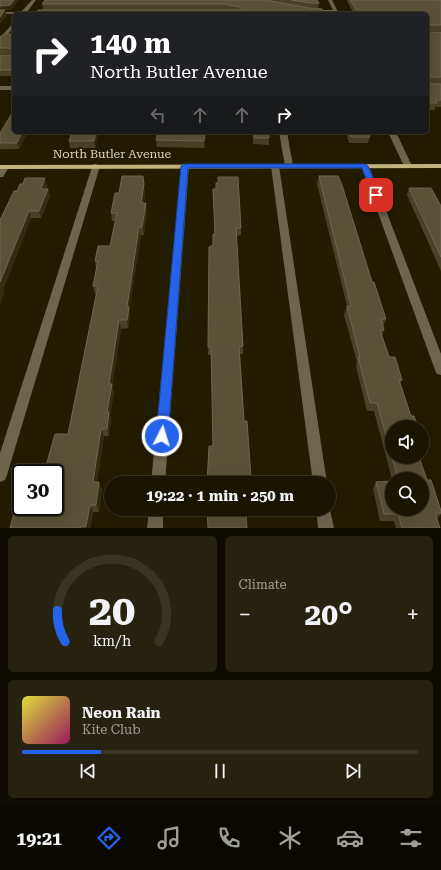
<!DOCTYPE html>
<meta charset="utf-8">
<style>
:root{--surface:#1a1501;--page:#272210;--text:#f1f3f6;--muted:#9f9f99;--line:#383423;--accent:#2563eb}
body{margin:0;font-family:"Roboto Serif",serif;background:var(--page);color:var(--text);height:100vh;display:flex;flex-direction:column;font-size:15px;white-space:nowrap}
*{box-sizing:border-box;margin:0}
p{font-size:13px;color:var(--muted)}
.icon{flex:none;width:22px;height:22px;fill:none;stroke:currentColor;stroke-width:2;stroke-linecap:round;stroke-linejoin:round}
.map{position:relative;height:528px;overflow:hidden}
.side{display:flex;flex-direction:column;gap:8px;padding:8px;background:#0e0c01;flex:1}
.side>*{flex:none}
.top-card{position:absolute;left:12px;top:12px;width:417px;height:122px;border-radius:6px;box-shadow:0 4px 16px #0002,0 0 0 1px var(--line);background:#202124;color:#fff;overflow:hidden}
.fabs{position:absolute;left:385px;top:420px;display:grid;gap:8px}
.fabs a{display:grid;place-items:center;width:44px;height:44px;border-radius:50%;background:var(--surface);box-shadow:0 4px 16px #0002,0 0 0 1px var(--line);font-size:20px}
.speed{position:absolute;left:12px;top:464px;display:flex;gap:8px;font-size:20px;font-weight:700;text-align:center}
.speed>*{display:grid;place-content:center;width:52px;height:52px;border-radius:50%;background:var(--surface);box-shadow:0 4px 16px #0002,0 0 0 1px var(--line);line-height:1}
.speed .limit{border:2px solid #111;border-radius:6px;background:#fff;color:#111}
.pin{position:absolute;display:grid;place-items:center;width:34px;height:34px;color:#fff;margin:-17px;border-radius:8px;box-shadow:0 2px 6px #0006}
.me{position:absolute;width:44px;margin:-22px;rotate:5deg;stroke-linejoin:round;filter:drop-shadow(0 0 3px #0008)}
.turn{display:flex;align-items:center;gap:14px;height:84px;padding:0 12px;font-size:18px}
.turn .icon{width:52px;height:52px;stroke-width:2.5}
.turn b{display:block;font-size:28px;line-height:34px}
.lanes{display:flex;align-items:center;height:38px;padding:0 12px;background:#0003;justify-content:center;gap:20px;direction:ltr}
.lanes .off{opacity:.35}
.big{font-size:30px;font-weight:700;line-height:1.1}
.side .card{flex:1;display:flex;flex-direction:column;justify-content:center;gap:6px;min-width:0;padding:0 14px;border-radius:6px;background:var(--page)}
.side .dial{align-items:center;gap:0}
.dial svg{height:104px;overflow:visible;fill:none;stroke:var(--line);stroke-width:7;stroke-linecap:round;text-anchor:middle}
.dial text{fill:var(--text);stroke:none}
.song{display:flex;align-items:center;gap:12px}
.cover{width:48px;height:48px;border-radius:6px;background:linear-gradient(135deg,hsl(60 70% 55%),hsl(330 70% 35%))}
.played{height:4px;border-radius:2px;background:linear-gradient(90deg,var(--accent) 20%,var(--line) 20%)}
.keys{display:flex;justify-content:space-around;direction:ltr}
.heat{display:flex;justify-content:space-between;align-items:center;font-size:22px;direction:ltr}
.side .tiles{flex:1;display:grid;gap:8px;grid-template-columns:1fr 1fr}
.card:last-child{grid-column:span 2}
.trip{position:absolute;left:104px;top:476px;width:232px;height:40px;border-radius:20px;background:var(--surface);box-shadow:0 4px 16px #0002,0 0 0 1px var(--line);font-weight:700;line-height:40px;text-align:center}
.menu{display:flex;height:64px;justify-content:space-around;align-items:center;background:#0a0800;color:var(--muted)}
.menu .icon{width:28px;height:28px}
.menu .active{color:var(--accent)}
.menu b{font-size:18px;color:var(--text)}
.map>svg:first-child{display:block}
</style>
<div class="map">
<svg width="441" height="528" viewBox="0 0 441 528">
<rect width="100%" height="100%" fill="#231c01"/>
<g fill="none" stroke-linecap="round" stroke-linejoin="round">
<path fill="#6d664d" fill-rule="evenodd" d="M32,0H36L27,12H50L52,13L0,14V12H21Z
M328,0H332L339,14L310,12L308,11L310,10H333Z
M14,22V27L0,43V38Z
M0,86H14V90H0Z
M279,132H287L293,166L292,168H289L285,166Z
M388,132H396L412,166L411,168H408L404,166Z
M93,164H96L100,166L7,475L5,480L0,482V453Z
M182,164H185L189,166L165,483H151Z
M272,164H275L279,166L327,483H313L271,166Z
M362,164H365L369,166L441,354V375L437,374L435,370L361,166Z
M2,165H8L9,167L3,177H0V169Z
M329,505L334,528H318L316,509H329Z
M149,509H163V528H147Z"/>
<path fill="#c1b27c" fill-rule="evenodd" d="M441,164V168L0,169V165Z"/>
</g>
<path fill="#4a4226" d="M45,0H317L319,3L318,8L229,10H43L42,4Z
M347,0H441V31H427L429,32H441V84H429H441V107H435V110H427V14H354L347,1Z
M14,34V76H0V55H12L13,54H0V37Z
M14,99V132H28L19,149H0V133L14,110H13L11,104Z
M72,132H99L95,148H70L69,141Z
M253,132H269V145L253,144Z
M346,132H368L370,137L368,143H349Z
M206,134L204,148L157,147L156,140Z
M319,176L372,282L386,319L383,326L384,330L382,336L389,357L402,380L400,384L392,457H422V440L426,451L421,459H420L427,480L441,511V514L437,519L440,528H396L394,521H380L373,489L376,482L422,479H392L374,411H367L356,366L357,362L344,315L347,306L317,184Z
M47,185L46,189H48L50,196L41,218H31L8,277L3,290L4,293L0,304V220L17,191Z
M409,188L441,206V271L407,195Z
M213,189L241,228V235L236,236L243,346V354H240L244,421L251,478L250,483H207L213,446L211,355H208V347L213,245L215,234Z
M145,192L144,203L147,211L144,235H141L129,310L130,315L128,328L121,329L112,386L114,392L110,415L111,420L109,436H104L97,482L102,489L99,512H93L90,528H10L55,507L68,434L97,294H95L93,286L96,268L95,261L110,246L115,221H112L111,213Z
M205,509H246L205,512Z"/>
<path fill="#342c10" d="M14,0H19L11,10H5L7,16L0,24V6Z
M22,132H28L19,149L17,143Z
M96,132H99L95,148L94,141Z
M205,132H206V134L204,148V141Z
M143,176L145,192L142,211L141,203Z
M45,178L47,185L43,196L41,189Z
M48,189L50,196L41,218L39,211Z
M146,203L147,211L144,235L142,227Z
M29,211L31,218L8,277L3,290L4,293L0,304V282Z
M139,227L141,235L129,310L130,315L128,328L127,320V307Z
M119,320L121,329L112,386L114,392L110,415L111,420L109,436L107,429L109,384Z
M101,429L104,436L96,489L93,482Z
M99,482L102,489L99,512L96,505Z
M90,505L93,512L90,528H87L86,526Z"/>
<path fill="#5a5237" stroke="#6e674e" d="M0,0H14L10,5L0,6Z
M45,0H265L309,8L322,9L324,14H35L38,10H240L242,9L240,7L224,4H42Z
M291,0H317L319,3H310Z
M350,0H441V25H429L427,30L429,32H441V77H429L427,79L429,84H441V100H435L437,103H427V14H359Z
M0,10H5L0,17Z
M4,34H14V70H0V55H12L14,53L13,48H0V37Z
M14,99V104H11Z
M14,110V132H22L17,143H0V133Z
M72,132H96L94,141H69Z
M158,132H205L204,141L156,140Z
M254,132H269V138H254Z
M349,132H368L370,137H351Z
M122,176H143L144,184L141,203H146L142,227H139L127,307H129L127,320H119L109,384H112L107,412H109L107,429H101L93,482H99L96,505H90L86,526L80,527V528H10L20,490H21V507H55V473H44L55,434H68L98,286H93L98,261H95L98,246H110L117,213H111L115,193H119Z
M319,176H338L342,185L372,282H374L386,319H381L384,330H380L389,357H395L402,380H399L411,416H414L418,427H392V457H419L427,480H431L441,511V513H435L440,528H402L398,514H384L376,482L392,481V509H422V479H398L377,403H370L358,357H360L347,306H351Z
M218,177H238L241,228H236L243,346L239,347L244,421H247L251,478H244L245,483H207L209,446H213L211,347H208L209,247L213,245V234H215L213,189H216V183H218Z
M25,178H45L41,189H48L39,211H29L0,282V220L14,191H17L20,184H23Z
M409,188H431L441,206V257Z
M422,440L426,451H422Z
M207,509H246L247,528H208Z"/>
<path fill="#2563eb" stroke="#184099" d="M185,164H365L368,166L380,195L376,197L372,195L362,168H188L168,436L167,440L162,441L158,440L156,436L181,166Z"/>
<g text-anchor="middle" stroke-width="4" stroke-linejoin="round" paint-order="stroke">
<g font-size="12" fill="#dbd6c6" stroke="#231c01">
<text x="112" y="158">North Butler Avenue</text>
</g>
</g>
</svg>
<div class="fabs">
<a><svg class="icon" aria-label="sound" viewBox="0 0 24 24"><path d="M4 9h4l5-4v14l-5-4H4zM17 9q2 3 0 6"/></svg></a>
<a><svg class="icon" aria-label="search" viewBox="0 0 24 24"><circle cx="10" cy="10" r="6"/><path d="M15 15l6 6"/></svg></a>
</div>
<div class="speed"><div class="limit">30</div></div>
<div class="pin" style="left:376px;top:195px;background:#d93025"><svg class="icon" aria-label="arrive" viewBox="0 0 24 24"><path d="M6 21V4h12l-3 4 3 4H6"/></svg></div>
<svg class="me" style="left:162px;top:436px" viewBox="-20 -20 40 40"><circle r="17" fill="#2563eb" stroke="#fff" stroke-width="3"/><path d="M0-11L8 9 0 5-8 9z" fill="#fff"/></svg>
<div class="trip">19:22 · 1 min · 250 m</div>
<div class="top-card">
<div class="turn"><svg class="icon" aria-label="right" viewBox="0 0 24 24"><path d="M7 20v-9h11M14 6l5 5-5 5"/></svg><div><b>140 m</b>North Butler Avenue</div></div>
<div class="lanes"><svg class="icon off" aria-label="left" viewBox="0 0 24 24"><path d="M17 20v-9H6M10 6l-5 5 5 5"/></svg><svg class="icon off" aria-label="ahead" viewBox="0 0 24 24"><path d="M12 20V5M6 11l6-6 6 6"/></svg><svg class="icon off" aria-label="ahead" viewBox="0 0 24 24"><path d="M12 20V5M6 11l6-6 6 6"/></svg><svg class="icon" aria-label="right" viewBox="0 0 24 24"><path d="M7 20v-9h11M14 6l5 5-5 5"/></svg></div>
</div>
</div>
<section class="side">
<div class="tiles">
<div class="card dial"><svg viewBox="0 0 100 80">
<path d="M14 69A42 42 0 1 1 86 69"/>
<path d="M14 69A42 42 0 0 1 8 45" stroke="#2563eb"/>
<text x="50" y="56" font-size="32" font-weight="700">20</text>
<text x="50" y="72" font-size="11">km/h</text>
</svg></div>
<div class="card"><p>Climate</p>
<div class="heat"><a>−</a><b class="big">20°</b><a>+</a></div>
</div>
<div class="card">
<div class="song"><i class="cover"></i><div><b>Neon Rain</b><p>Kite Club</p></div></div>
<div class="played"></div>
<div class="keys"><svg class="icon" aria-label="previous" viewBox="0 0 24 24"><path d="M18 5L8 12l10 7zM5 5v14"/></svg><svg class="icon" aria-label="pause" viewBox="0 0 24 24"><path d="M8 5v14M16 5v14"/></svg><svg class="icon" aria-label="next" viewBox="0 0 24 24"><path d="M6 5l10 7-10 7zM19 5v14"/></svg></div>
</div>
</div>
</section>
<nav class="menu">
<b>19:21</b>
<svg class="icon active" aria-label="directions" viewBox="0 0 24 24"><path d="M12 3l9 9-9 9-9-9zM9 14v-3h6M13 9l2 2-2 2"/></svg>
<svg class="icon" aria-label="music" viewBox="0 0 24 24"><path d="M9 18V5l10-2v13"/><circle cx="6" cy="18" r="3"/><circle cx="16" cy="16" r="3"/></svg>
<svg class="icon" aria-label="phone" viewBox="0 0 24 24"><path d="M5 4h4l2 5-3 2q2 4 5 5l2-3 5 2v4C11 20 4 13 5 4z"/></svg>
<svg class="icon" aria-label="climate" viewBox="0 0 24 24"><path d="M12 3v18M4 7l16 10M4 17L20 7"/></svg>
<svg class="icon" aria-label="car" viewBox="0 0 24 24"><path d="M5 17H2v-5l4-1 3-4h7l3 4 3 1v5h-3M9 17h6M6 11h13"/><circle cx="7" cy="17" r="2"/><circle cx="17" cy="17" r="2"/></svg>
<svg class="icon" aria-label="filters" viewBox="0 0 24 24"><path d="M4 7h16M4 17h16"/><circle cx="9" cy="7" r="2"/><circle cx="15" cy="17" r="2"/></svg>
</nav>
